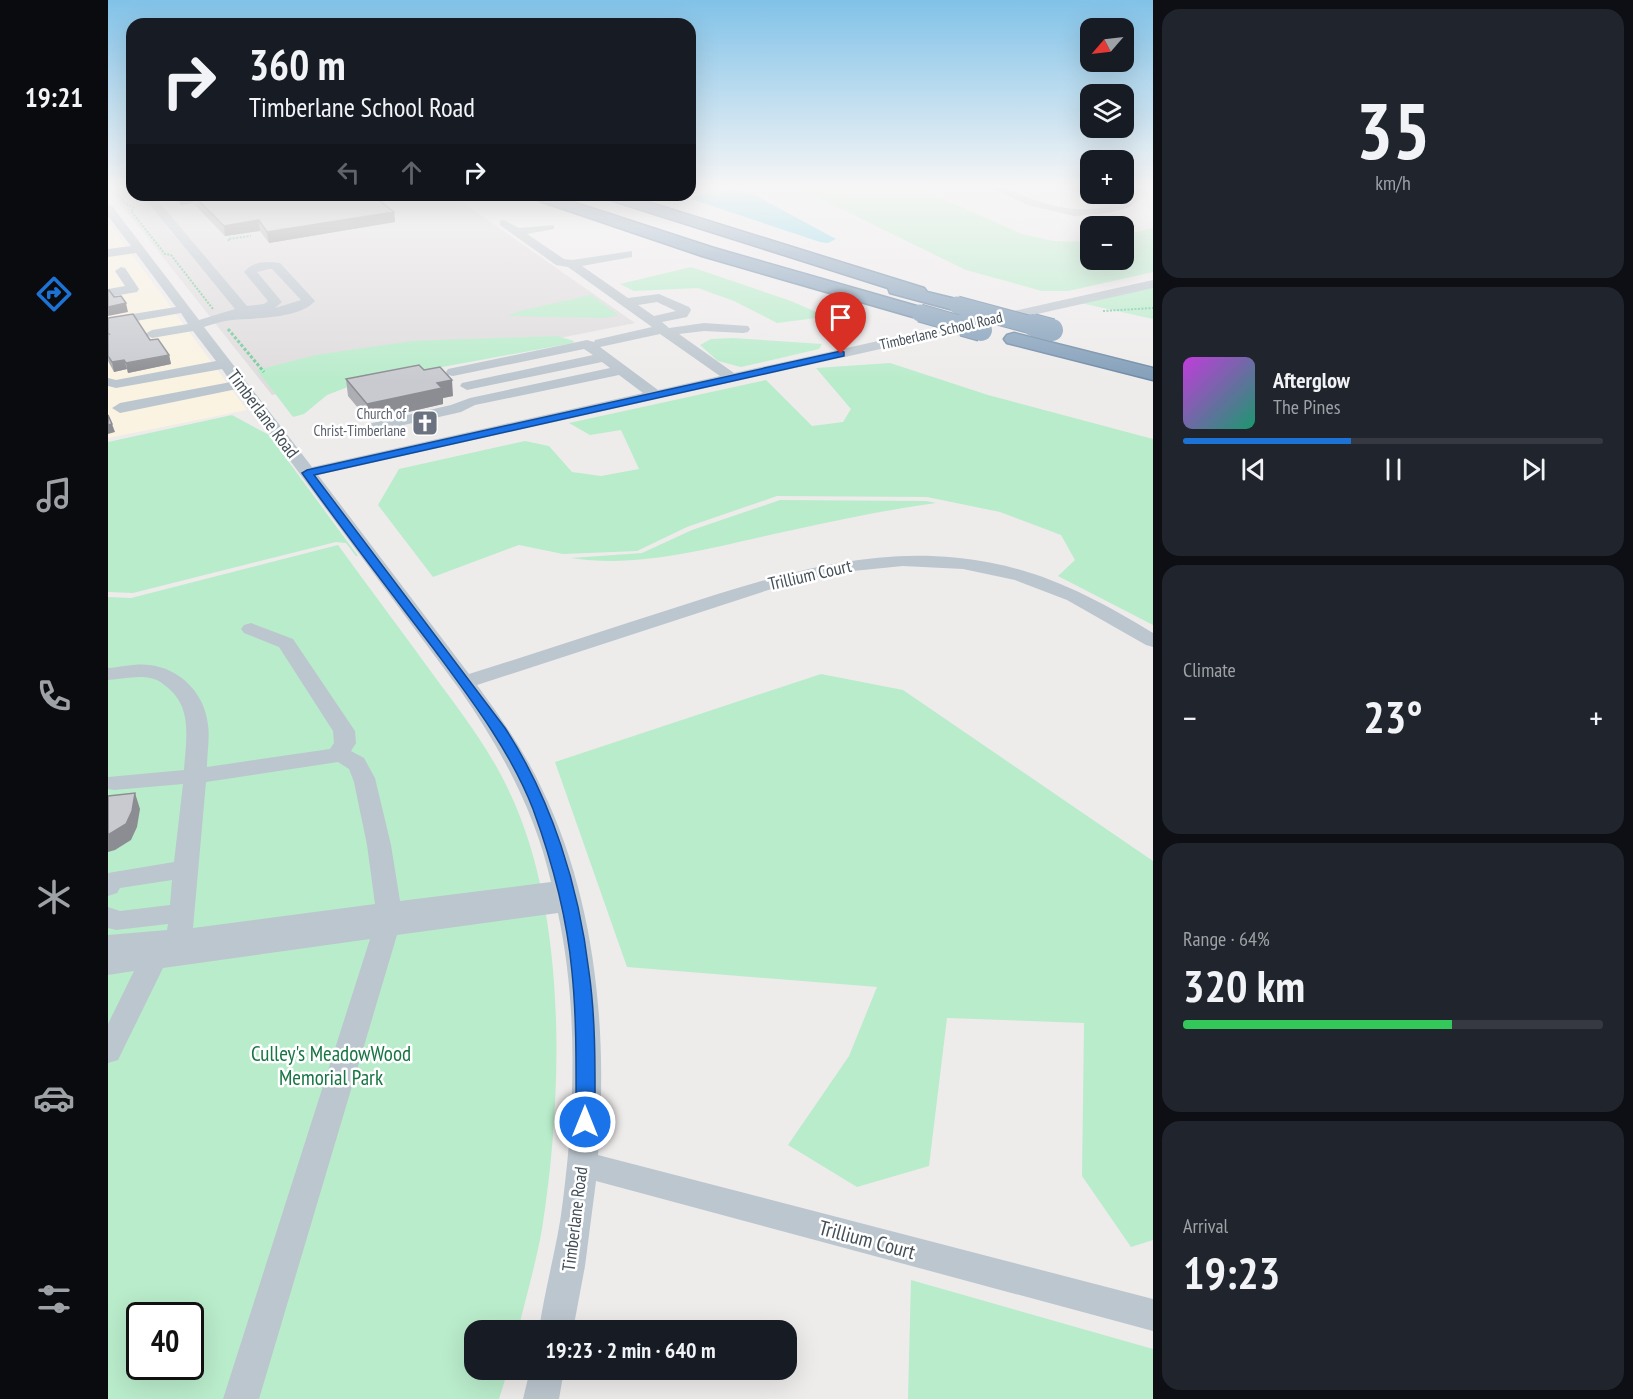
<!DOCTYPE html>
<meta charset="utf-8">
<style>
:root{--surface:#171b24;--page:#20242c;--text:#f1f3f6;--muted:#9ea1a6;--line:#363941;--accent:#1d73d5}
body{margin:0;font-family:"PT Sans Narrow",sans-serif;background:var(--page);color:var(--text);height:100vh;display:flex;flex-direction:column;font-size:22px;white-space:nowrap}
*{box-sizing:border-box;margin:0}
p{font-size:20px;color:var(--muted)}
.icon{flex:none;width:33px;height:33px;fill:none;stroke:currentColor;stroke-width:2;stroke-linecap:round;stroke-linejoin:round}
.map{position:relative;flex:1;overflow:hidden}
.drawer{display:flex;flex-direction:column;gap:9px;padding:9px;background:#0d0f14;width:480px}
.drawer>*{flex:none}
.top-card{position:absolute;left:18px;top:18px;width:570px;height:183px;border-radius:18px;box-shadow:0 6px 24px #0002;background:#171b24;color:var(--text);overflow:hidden}
.needle{width:39px;rotate:242deg}
.tools{position:absolute;left:972px;top:18px;display:grid;gap:12px}
.tools a{display:grid;place-items:center;width:54px;height:54px;border-radius:12px;background:var(--surface);box-shadow:0 6px 24px #0002;font-size:30px}
.speed{position:absolute;left:18px;top:1302px;display:flex;gap:12px;font-size:30px;font-weight:700;text-align:center}
.speed>*{display:grid;place-content:center;width:78px;height:78px;border-radius:50%;background:var(--surface);box-shadow:0 6px 24px #0002;line-height:1}
.speed .limit{border:3px solid #111;border-radius:9px;background:#fff;color:#111}
.pin{position:absolute;display:grid;place-items:center;width:51px;height:51px;color:#fff;margin:-62px -26px;border-radius:50% 50% 50% 0;rotate:-45deg;box-shadow:0 0 6px #0007}
.pin .icon{rotate:45deg}
.me{position:absolute;width:66px;margin:-33px;rotate:0deg;stroke-linejoin:round;filter:drop-shadow(0 0 4px #0008)}
.turn{display:flex;align-items:center;gap:21px;height:126px;padding:0 24px;font-size:27px}
.turn .icon{width:78px;height:78px;stroke-width:2.5}
.turn b{display:block;font-size:42px;line-height:51px}
.lanes{display:flex;align-items:center;height:57px;padding:0 24px;background:#0003;justify-content:center;gap:30px;direction:ltr}
.lanes .off{opacity:.35}
.big{font-size:45px;font-weight:700;line-height:1.1}
.drawer .tile{flex:1;display:flex;flex-direction:column;justify-content:center;gap:9px;min-width:0;padding:0 21px;border-radius:18px;background:var(--page)}
.drawer .dial{align-items:center;gap:0}
.dial b{font-size:78px;line-height:1}
.song{display:flex;align-items:center;gap:18px}
.cover{width:72px;height:72px;border-radius:9px;background:linear-gradient(135deg,hsl(290 70% 55%),hsl(160 70% 35%))}
.played{height:6px;border-radius:3px;background:linear-gradient(90deg,var(--accent) 40%,var(--line) 40%)}
.keys{display:flex;justify-content:space-around;direction:ltr}
.heat{display:flex;justify-content:space-between;align-items:center;font-size:33px;direction:ltr}
.charge{height:9px;border-radius:4px;background:linear-gradient(90deg,#34c759 64%,var(--line) 0)}
.trip{position:absolute;left:356px;top:1320px;width:333px;height:60px;border-radius:18px;background:var(--surface);box-shadow:0 6px 24px #0002;font-weight:700;line-height:60px;text-align:center}
main{display:flex;flex:1;min-height:0}
.tabs{display:flex;flex-direction:column;width:108px;justify-content:space-around;align-items:center;background:#090b0e;color:var(--muted)}
.tabs .icon{width:42px;height:42px}
.tabs .active{color:var(--accent)}
.tabs b{font-size:27px;color:var(--text)}
.map>svg:first-child{display:block}
</style>
<main>
<nav class="tabs">
<b>19:21</b>
<svg class="icon active" aria-label="directions" viewBox="0 0 24 24"><path d="M12 3l9 9-9 9-9-9zM9 14v-3h6M13 9l2 2-2 2"/></svg>
<svg class="icon" aria-label="music" viewBox="0 0 24 24"><path d="M9 18V5l10-2v13"/><circle cx="6" cy="18" r="3"/><circle cx="16" cy="16" r="3"/></svg>
<svg class="icon" aria-label="phone" viewBox="0 0 24 24"><path d="M5 4h4l2 5-3 2q2 4 5 5l2-3 5 2v4C11 20 4 13 5 4z"/></svg>
<svg class="icon" aria-label="climate" viewBox="0 0 24 24"><path d="M12 3v18M4 7l16 10M4 17L20 7"/></svg>
<svg class="icon" aria-label="car" viewBox="0 0 24 24"><path d="M5 17H2v-5l4-1 3-4h7l3 4 3 1v5h-3M9 17h6M6 11h13"/><circle cx="7" cy="17" r="2"/><circle cx="17" cy="17" r="2"/></svg>
<svg class="icon" aria-label="filters" viewBox="0 0 24 24"><path d="M4 7h16M4 17h16"/><circle cx="9" cy="7" r="2"/><circle cx="15" cy="17" r="2"/></svg>
</nav>
<div class="map">
<svg width="1045" height="1399" viewBox="0 0 1045 1399">
<rect width="100%" height="100%" fill="#eeebeb"/>
<path fill="#faf3e2" d="M0,222L139,410L0,438Z"/>
<path fill="#dfdcdd" d="M0,185H24V195H344L527,323L164,395L0,188Z"/>
<path fill="#b9eccb" fill-rule="evenodd" d="M684,185H804L914,234L945,241L982,242V260H1016V235L1045,228V272L960,291H934L858,270Z
M583,267L683,301L708,312V318L669,323L626,301L590,288L526,291L512,284Z
M1045,287V319L973,303Z
M483,295L510,315L496,318L399,316L412,311Z
M449,336L466,341L465,343L253,382L219,395L196,414L185,417L149,370L208,355L304,341Z
M625,338L714,344L711,349L633,367L610,361L592,345L603,339Z
M782,363L880,395L1045,439V625L950,576L967,560L953,535L892,512L819,497L669,496L579,527L529,551L455,554L411,545L325,577L270,505L291,469L417,441L441,446L464,472L493,476L531,469L513,430L482,435L461,423L658,380L704,426L735,422L743,409L708,368Z
M124,415L161,435L250,556H248L238,543L228,542L25,593L0,592V442Z
M672,500L818,501L828,503C778,510 729,520 680,531C610,546 535,569 463,558L534,553L584,530Z
M230,545C261,588 293,630 324,673C352,711 381,748 401,791C460,914 455,1096 434,1229C428,1263 418,1297 410,1330H366V1370H400L391,1399H0V597L23,598ZM32,1316H82V1366H32Z
M713,674L795,690L1045,861V1240L1023,1247L974,1176L976,1023L839,1018L821,1166L749,1187L680,1145L741,1056L769,987L519,967L447,762Z
M803,1280L1045,1349V1399H800Z"/>
<path fill="#87d7e8" d="M627,190L643,193L728,239L720,243L712,242L583,199L592,194Z"/>
<g fill="none" stroke-linecap="round" stroke-linejoin="round">
<defs>
<path id="highway" d="M420,195H443L606,248L819,309L821,313L819,317H805L594,256L423,198Z
M493,195H517L816,288L819,292L856,301L858,305L856,309L849,311L782,293L780,288L496,198Z
M906,333L1045,368V380L899,343L896,339L899,335Z"/>
</defs>
<use href="#highway" stroke="#6f8aa5" stroke-width="3"/>
<path stroke="#72c99b" stroke-width="2" stroke-dasharray="2 1.5" stroke-linecap="butt" d="M3,185L17,203L26,208L23,211L57,254L63,255L105,309
M121,241L120,239L143,236
M995,311L1045,308"/>
<path stroke="#72c99b" stroke-width="3" stroke-dasharray="3 2" stroke-linecap="butt" d="M120,329L156,372"/>
<path fill="#bcc6ce" fill-rule="evenodd" d="M876,185C891,184 902,190 916,196C948,209 985,216 1018,200L1009,194H1016V191L1025,194L1029,201L1022,207L1001,213L966,216L920,205Z
M975,185H982V188L976,187Z
M34,195H45L139,306L156,304L160,301L136,272C145,261 159,261 172,263L207,301C191,319 147,318 124,320C115,321 105,324 96,327L204,467L535,393L511,375L367,405L353,412L265,432L260,430L257,427L260,424L343,405L362,398L502,368L494,362L359,390L352,386L354,383L485,355L476,349L345,376L340,375L338,372L340,369L479,340L486,342L487,340L544,327L460,267L448,265L392,225V221L396,220L411,228L446,225V229L419,234L456,259L464,260L524,251V257L474,266L520,298L551,294L581,307L583,310L579,317L554,322L561,328L596,323L640,326L642,329L640,332L635,333L596,331L571,334L626,373L1045,280V288L210,475L361,674C428,653 494,631 560,610C667,576 769,540 884,563C942,574 994,602 1045,633V647L1038,645L959,600L907,580L855,569L795,566L735,572L682,583L369,685C393,718 417,752 434,789C488,900 500,1033 490,1155L1045,1299V1331L488,1181L477,1266L465,1330H431C437,1287 450,1244 455,1200C467,1106 470,1007 450,913L289,935L151,1399H115L262,939L55,968L10,1060L0,1063V1024L26,971L0,975V955L7,954L0,955V935L59,930L60,924L8,930L0,928V907L12,911L62,905L64,880L12,888L9,893L0,896V873L66,862L75,784L6,790L0,789V777L76,770C78,739 85,708 59,687C53,682 49,679 42,678C30,675 13,679 0,680V668C13,667 29,663 42,665C73,669 97,694 100,725C102,738 99,753 99,767L222,749L226,743L225,731L171,647L136,633L133,629L136,625L143,623L185,639L247,731L248,743L243,751L256,758L267,778L283,845L292,901L443,882C427,811 393,749 352,690L129,389L12,413L4,408L12,403L123,382L114,369L8,388L0,386V378L8,380L108,361L85,331L44,338L37,334L44,330L80,324L73,313L0,326V318L68,307L28,253L0,257V249L23,246L0,216V205L4,206L91,320L127,309ZM161,269H164L193,300L167,308L174,302L149,272ZM549,302L568,311L546,316L530,305ZM552,334L612,376L550,390L492,347ZM230,762L241,769L246,782L259,845L267,904L85,928L98,782Z
M13,267L17,268L31,289L29,292L0,297V289L17,286L7,271Z
M422,1370H456L451,1399H415Z"/>
<use href="#highway" fill="#839fba" fill-rule="evenodd"/>
<defs>
<path id="highway-bridge-far1" d="M849,305L931,327
M812,313L861,327"/>
<path id="highway-bridge" d="M855,325L873,330
M925,325L944,330"/>
</defs>
<use href="#highway-bridge-far1" stroke="#6f8aa5" stroke-width="19" stroke-linecap="butt"/>
<use href="#highway-bridge" stroke="#6f8aa5" stroke-width="24" stroke-linecap="butt"/>
<use href="#highway-bridge-far1" stroke="#839fba" stroke-width="17"/>
<use href="#highway-bridge" stroke="#839fba" stroke-width="22"/>
</g>
<path fill="#acaeb3" d="M63,195H264L286,212L287,222L161,243L152,231L117,236L85,203L73,205Z
M0,318L42,340L61,355L63,364L20,373L19,369L6,372L0,361Z
M316,370L345,396L335,398V404L261,421L240,396L238,379Z"/>
<path fill="#8c8d92" d="M71,195H83L85,203L73,205Z
M286,212L287,222L161,243L159,232Z
M151,220L152,231L117,236L116,226Z
M18,303L20,312L0,316V307Z
M61,355L63,364L20,373L18,363Z
M16,360L19,369L6,372L4,362Z
M344,380L345,396L335,398V404L261,421L259,404L329,383Z
M4,424L7,432L0,434V425Z
M27,793L32,809L29,827L23,840L7,850L0,852V835Z"/>
<path fill="#c8cad0" stroke="#8c8d92" stroke-width="1.5" d="M85,195H264L286,212L159,232L151,220L116,226Z
M0,290H1L6,297L13,296L18,303L0,307Z
M25,314L42,340L50,339L61,355L18,363L16,360L4,362L0,356V334H1L0,333V318Z
M311,365L316,370L332,367L344,380L329,383L334,388L259,404L238,379Z
M0,415L4,424L0,425Z
M27,793L24,811L18,824L0,835V796Z"/>
<linearGradient id="sky" x2="0" y2="1"><stop stop-color="#81c2e8"/><stop offset="0.49" stop-color="#f7f6f6"/><stop offset="1" stop-color="#f7f6f6" stop-opacity="0"/></linearGradient>
<rect width="1045" height="381" fill="url(#sky)"/>
<path fill="#1a73e8" stroke="#114b97" stroke-width="1.5" d="M733,351L736,352V356L206,475L397,728C444,800 471,887 481,972C488,1021 487,1072 487,1122L484,1127L477,1130L470,1127L468,1122C468,1072 469,1022 464,972C459,917 444,861 425,809C402,750 362,698 325,648C281,590 236,532 194,473L199,470Z"/>
<defs>
<symbol id="church-square" viewBox="-11 -11 22 22"><rect x="-9" y="-9" width="18" height="18" rx="4" fill="#6b7280" stroke="#fff"/><path d="M-1.2-6h2.4v3.5h3.3v2.4h-3.3V6h-2.4V-.1h-3.3v-2.4h3.3Z" fill="#fff"/></symbol>
</defs>
<g fill-rule="evenodd">
<use href="#church-square" x="302" y="408" width="30" height="30"/>
</g>
<g text-anchor="middle" stroke-width="5" stroke-linejoin="round" paint-order="stroke">
<g font-size="15" fill="#444f58" stroke="#fff">
<text transform="translate(833 331) rotate(-13)" y="5">Timberlane School Road</text>
</g>
<g font-size="15" fill="#5b616d" stroke="#fff" text-anchor="end">
<text x="298" y="419">Church of<tspan x="298" dy="17">Christ-Timberlane</tspan></text>
</g>
<g font-size="18" fill="#444f58" stroke="#fff">
<text transform="translate(155 414) rotate(53)" y="6">Timberlane Road</text>
<text transform="translate(702 575) rotate(-13)" y="6">Trillium Court</text>
<text transform="translate(467 1219) rotate(-83)" y="6">Timberlane Road</text>
</g>
<g font-size="21" fill="#187544" stroke="#fff">
<text x="223" y="1061">Culley's MeadowWood<tspan x="223" dy="24">Memorial Park</tspan></text>
</g>
<g font-size="21" fill="#444f58" stroke="#fff">
<text transform="translate(759 1240) rotate(15)" y="7">Trillium Court</text>
</g>
</g>
</svg>
<div class="tools">
<a><svg class="needle" viewBox="-14 -14 28 28"><path d="M0-13l5 13h-10z" fill="#e53935"/><path d="M0 13l5-13h-10z" fill="#9ea1a6"/></svg></a>
<a><svg class="icon" aria-label="layers" viewBox="0 0 24 24"><path d="M12 4l9 5-9 5-9-5zM3 14l9 5 9-5"/></svg></a>
<a>+</a>
<a>−</a>
</div>
<div class="speed"><div class="limit">40</div></div>
<div class="pin" style="left:733px;top:354px;background:#d93025"><svg class="icon" aria-label="arrive" viewBox="0 0 24 24"><path d="M6 21V4h12l-3 4 3 4H6"/></svg></div>
<svg class="me" style="left:477px;top:1122px" viewBox="-20 -20 40 40"><circle r="17" fill="#1a73e8" stroke="#fff" stroke-width="3"/><path d="M0-11L8 9 0 5-8 9z" fill="#fff"/></svg>
<div class="trip">19:23 · 2 min · 640 m</div>
<div class="top-card">
<div class="turn"><svg class="icon" aria-label="right" viewBox="0 0 24 24"><path d="M7 20v-9h11M14 6l5 5-5 5"/></svg><div><b>360 m</b>Timberlane School Road</div></div>
<div class="lanes"><svg class="icon off" aria-label="left" viewBox="0 0 24 24"><path d="M17 20v-9H6M10 6l-5 5 5 5"/></svg><svg class="icon off" aria-label="ahead" viewBox="0 0 24 24"><path d="M12 20V5M6 11l6-6 6 6"/></svg><svg class="icon" aria-label="right" viewBox="0 0 24 24"><path d="M7 20v-9h11M14 6l5 5-5 5"/></svg></div>
</div>
</div>
<section class="drawer">
<div class="tile dial"><b>35</b><p>km/h</p></div>
<div class="tile">
<div class="song"><i class="cover"></i><div><b>Afterglow</b><p>The Pines</p></div></div>
<div class="played"></div>
<div class="keys"><svg class="icon" aria-label="previous" viewBox="0 0 24 24"><path d="M18 5L8 12l10 7zM5 5v14"/></svg><svg class="icon" aria-label="pause" viewBox="0 0 24 24"><path d="M8 5v14M16 5v14"/></svg><svg class="icon" aria-label="next" viewBox="0 0 24 24"><path d="M6 5l10 7-10 7zM19 5v14"/></svg></div>
</div>
<div class="tile"><p>Climate</p>
<div class="heat"><a>−</a><b class="big">23°</b><a>+</a></div>
</div>
<div class="tile"><p>Range · 64%</p><b class="big">320 km</b><div class="charge"></div></div>
<div class="tile"><p>Arrival</p><b class="big">19:23</b></div>
</section>
</main>
